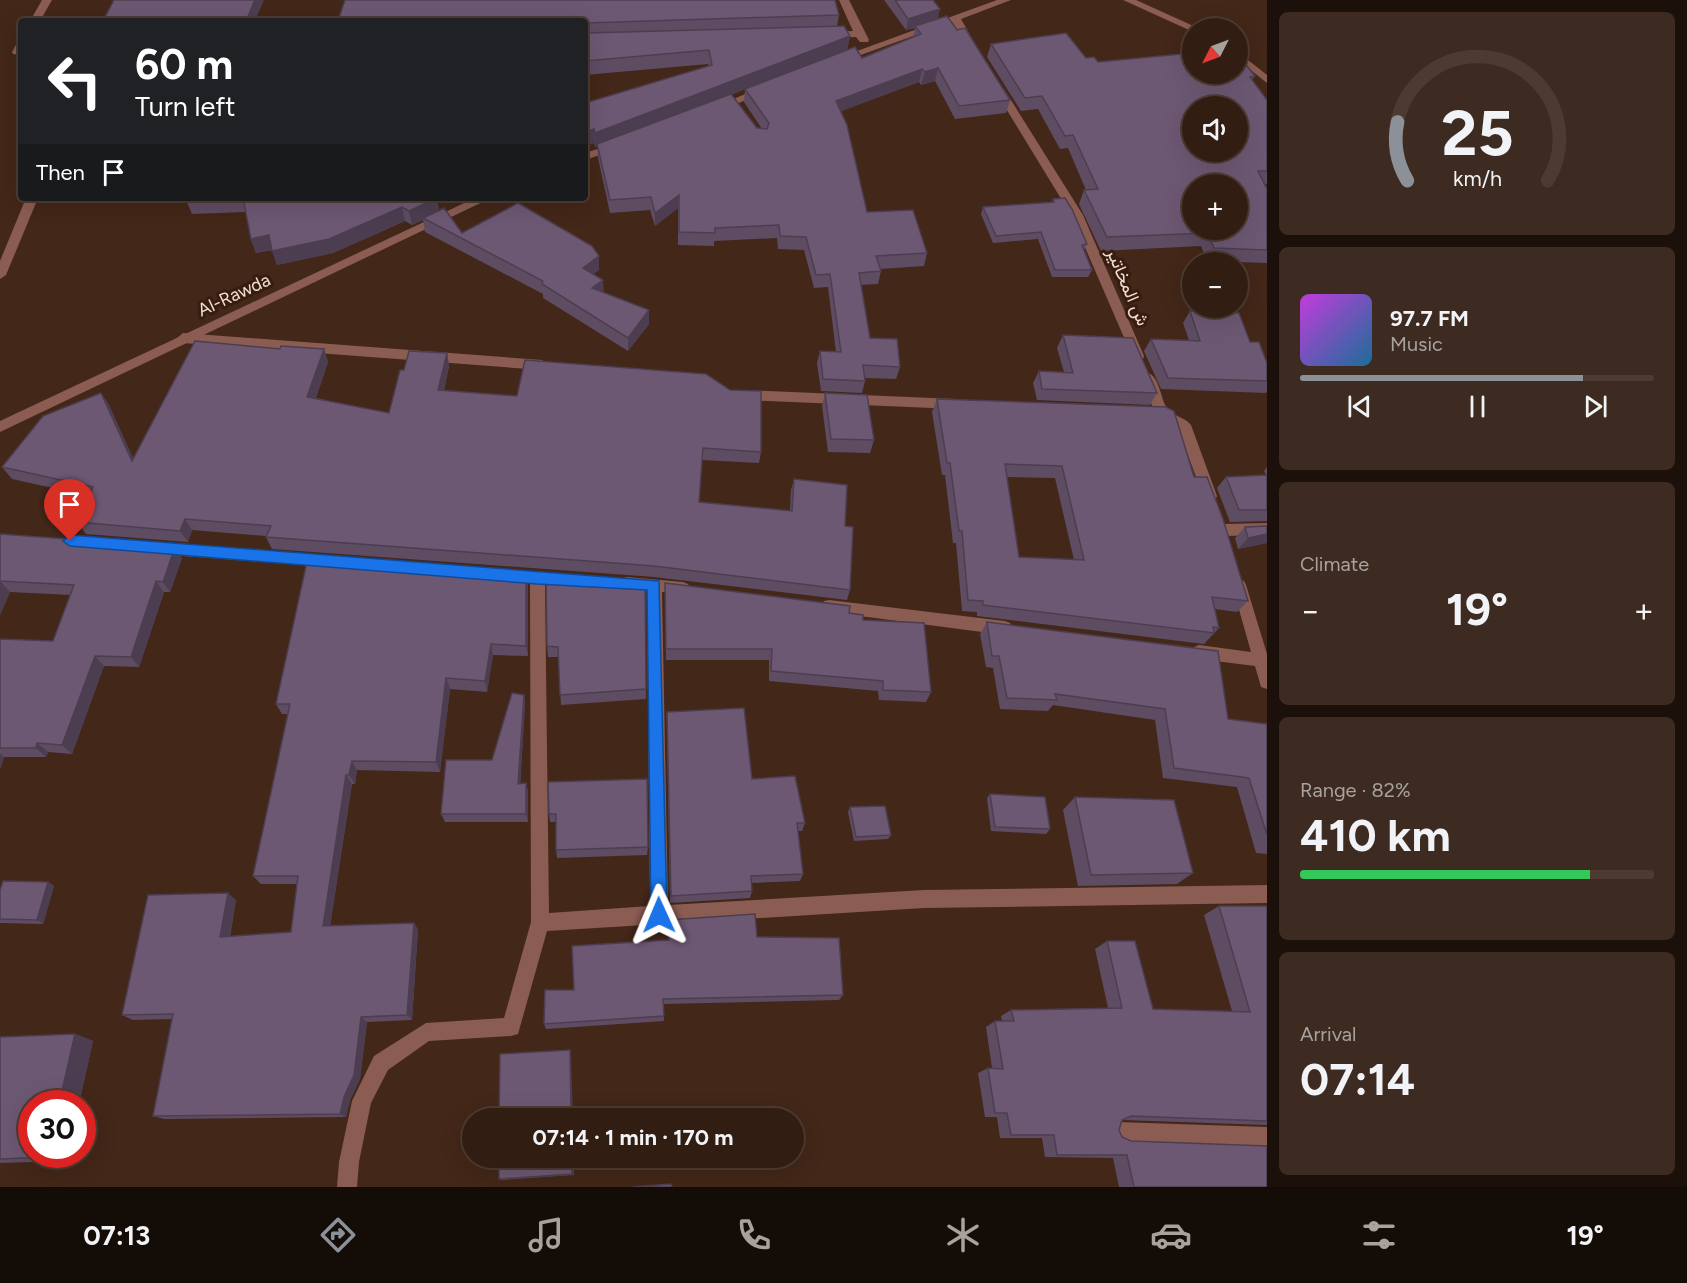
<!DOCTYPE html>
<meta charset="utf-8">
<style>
:root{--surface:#321d12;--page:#3d2a20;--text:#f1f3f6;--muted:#a8a29f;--line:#4d3b32;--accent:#8c9099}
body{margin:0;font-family:Figtree,Vazirmatn,sans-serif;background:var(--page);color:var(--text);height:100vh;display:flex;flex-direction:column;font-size:22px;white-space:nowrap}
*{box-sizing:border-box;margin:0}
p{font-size:20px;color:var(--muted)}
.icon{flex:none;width:33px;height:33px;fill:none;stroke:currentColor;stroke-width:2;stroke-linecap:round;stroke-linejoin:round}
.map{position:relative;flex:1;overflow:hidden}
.drawer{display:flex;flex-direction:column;gap:12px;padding:12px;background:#1c100a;width:420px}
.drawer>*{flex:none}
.hud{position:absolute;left:18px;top:18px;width:570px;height:183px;border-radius:6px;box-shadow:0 6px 24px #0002,0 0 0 2px var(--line);background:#202124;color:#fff;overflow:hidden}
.needle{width:39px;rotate:228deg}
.tools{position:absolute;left:1182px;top:18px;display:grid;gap:12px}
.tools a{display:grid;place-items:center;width:66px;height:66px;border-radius:50%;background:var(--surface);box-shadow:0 6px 24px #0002,0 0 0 2px var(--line);font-size:30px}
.speed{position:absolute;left:18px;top:1090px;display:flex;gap:12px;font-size:30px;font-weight:700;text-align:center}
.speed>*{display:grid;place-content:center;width:78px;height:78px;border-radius:50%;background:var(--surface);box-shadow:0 6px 24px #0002,0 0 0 2px var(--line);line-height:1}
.speed .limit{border:9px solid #d22;background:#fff;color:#111}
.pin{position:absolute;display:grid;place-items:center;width:51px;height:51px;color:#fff;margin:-62px -26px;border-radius:50% 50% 50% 0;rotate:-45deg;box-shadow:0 0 6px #0007}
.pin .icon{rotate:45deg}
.me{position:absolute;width:66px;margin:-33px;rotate:359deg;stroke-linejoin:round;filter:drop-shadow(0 0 4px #0008)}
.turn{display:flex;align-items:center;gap:21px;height:126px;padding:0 18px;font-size:27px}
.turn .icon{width:78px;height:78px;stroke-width:2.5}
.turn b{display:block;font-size:42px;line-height:51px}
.then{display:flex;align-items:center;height:57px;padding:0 18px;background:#0003;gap:12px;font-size:22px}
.big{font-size:45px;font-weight:700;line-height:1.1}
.drawer .card{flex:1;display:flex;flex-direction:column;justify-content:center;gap:9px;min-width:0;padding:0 21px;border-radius:9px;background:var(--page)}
.drawer .dial{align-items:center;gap:0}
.dial svg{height:156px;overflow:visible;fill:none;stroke:var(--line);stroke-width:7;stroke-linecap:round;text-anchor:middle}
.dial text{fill:var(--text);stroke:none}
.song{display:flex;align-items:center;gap:18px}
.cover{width:72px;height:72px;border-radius:9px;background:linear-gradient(135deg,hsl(290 70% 55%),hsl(200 70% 35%))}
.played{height:6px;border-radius:3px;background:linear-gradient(90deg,var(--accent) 80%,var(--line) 80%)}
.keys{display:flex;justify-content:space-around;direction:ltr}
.heat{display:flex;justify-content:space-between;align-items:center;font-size:33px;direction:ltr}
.charge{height:9px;border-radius:4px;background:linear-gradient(90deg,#34c759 82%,var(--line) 0)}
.trip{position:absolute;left:462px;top:1108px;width:342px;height:60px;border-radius:30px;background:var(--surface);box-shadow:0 6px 24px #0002,0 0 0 2px var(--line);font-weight:700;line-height:60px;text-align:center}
.tab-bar{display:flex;height:96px;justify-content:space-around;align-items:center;background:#140c07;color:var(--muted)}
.tab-bar .icon{width:42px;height:42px}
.tab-bar .current{color:var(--accent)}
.tab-bar b{font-size:27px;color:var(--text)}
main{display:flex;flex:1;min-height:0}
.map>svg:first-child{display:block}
</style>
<main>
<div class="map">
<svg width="1267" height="1187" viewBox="0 0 1267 1187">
<rect width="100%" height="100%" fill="#432718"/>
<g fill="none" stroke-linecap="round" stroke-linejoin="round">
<path fill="#8b5c52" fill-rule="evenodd" d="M183,333L542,360L548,365L542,370L183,343L177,338Z
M743,390L956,399L963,404L956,409L743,400L736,395Z"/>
<path fill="#8b5c52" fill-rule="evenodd" d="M42,0H52L40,21H30Z
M839,0H849L869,40L868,42H860L856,37L828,38L823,35L828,32L853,31Z
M997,0H1011L961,19L976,45L975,47H967L952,22L844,61L835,59Z
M1123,0H1136L1198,28L1189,30Z
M21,42V55L13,54L12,52L17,43Z
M1238,52L1267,75V83L1238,60Z
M762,87L767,90L766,92L721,110L712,108Z
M995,87L1004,89L1083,215L1144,356L1143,359L1138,361L1132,356L1071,215L994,89Z
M616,143L620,144V148L585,160V153Z
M26,198H38L6,275L0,279V261Z
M475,198H491L0,432V421Z
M1148,373C1160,377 1160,398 1167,408C1172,416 1185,417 1191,425L1217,496L1215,500H1205L1203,496L1178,428L1157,417L1155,413L1141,378Z
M1267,523V535L1223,536L1218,534L1216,530L1218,526L1223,524Z
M157,542L328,555L333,557L335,561L333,565L328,567L157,554L152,552L150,548L152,544Z
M507,570L564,574L569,576L571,580L569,584L545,585L549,913L650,906L647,591L622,587L620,583L622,579L627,577L683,582L688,584L690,588L688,592H662L668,905L924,890L1267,885V903L924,908L547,931L518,1034L511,1036L429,1041L388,1070L371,1103L359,1162L357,1187H337L339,1162L352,1101L374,1056L426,1023L504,1018L531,922L530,584L502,580L500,576L502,572Z
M1239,579L1244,581L1246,585L1267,654V689L1261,687L1255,666L1199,659L1194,657L1191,652L1194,647L1199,645L1251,652L1232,585L1234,581Z
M829,600L1005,621L1010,623L1013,628L1010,633L1005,635L829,612L824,611L821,606L824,601Z
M1117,1122L1267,1127V1147L1117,1142L1110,1139L1107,1132L1110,1125Z"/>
</g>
<path fill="#5e4c63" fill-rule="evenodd" d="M884,0H933L940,9L937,19L1010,100L1006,113L955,119L935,81L921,85L919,82L841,111L867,212L927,253L924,266L880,269L881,271L878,284L861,285L870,338L900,367L896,379L865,378V381L862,393L821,391L817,363L820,351L836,352L828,287L814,288L804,250L778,249L777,238L714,241V246L678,245V208L655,226L650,210L610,213L598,158L597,146L595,147L585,103L709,67L708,64L585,75V21L839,15L837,26L850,36L847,50L862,58L913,37L915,28L906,30ZM745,89L744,102L762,129L757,128L731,95Z
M991,44L1086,58L1098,62L1255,76L1252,80L1267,100V184H1265L1267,189V263L1207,261L1201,246L1101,251L1079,204L1084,190H1086L1068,148L1060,149L1038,109L1021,111L987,57Z
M187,198H437L439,210L462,233L599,256V270L593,274L604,293L649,324L628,351L543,298V294L425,232L423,220L412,225L405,221L333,253L277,265L272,250L256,253L251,239L246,212L192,214L186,200Z
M1053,199L1087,244L1084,250L1092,270L1088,277H1052L1038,239L993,243L981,214L983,207L1052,202Z
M1190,311L1250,342L1267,363V391L1266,393L1161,389L1144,351L1151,339L1189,340L1183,323Z
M1063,335L1157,393L1150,405L1037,400L1033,383L1039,371L1064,372L1057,348Z
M280,349H324L328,362L316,398L389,413L404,370L447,353L449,366L444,391L761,452L759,463L702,460L699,502L790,511L791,490L794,479L845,526L850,590L847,600L654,577L272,549L266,537V536L192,530L188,542L86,534L77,522L89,496L12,479L2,467L101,393L109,405L133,459Z
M825,393L874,440L870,453L828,452L822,406Z
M937,399L1194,477L1248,601L1237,612L1215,609L1219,628L1204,644L977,616V612L962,611L956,543H953L945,475H942L932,412ZM1007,477L1055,478L1074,560L1019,557Z
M1267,467V521L1230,522L1217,488L1226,477L1266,475L1264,471Z
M1267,526V543L1238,549L1235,538L1245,527Z
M0,534L182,558L170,592H164L139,667L104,666L72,754L48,752L46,757H4L0,769V639L53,641L71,595L10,592L0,615Z
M526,575L528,586V656L493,655L487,692L450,689L440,772L357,770L355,784H352L330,926L414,923L418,930L412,1020L367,1022L360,1079L350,1100L346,1117L164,1119L153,1116L172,1019L133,1020L122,1015L236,900L230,937L291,932L297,884H261L253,876L288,714H282L276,704Z
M645,582L646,699L561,705L558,657H548L547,646Z
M665,583L849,613L863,620L931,692L926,702L879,700L878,691L769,681V660H666Z
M987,622L1228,719L1267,724V854L1256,853L1237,787L1163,778L1155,720L1053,705L1048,711L1000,709L993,668L986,667L980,634Z
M524,695L525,705L520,783H526L528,792V822H445L441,814L492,760Z
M667,712L752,779L805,823L802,831H798L803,874L800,881L751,883L752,891L750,898L670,903L667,721Z
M548,782L648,847L647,855L557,858L556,850V822H550L549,814Z
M990,794L1050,829L1046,834L991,831L987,798Z
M1075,797L1193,873L1177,884L1078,886L1063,810Z
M850,807L891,835L888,839L854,841L848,812Z
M48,882L54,886L43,924L0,923V890Z
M1219,906H1267V1125L1123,1120H1122L1119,1130L1122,1137L1131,1141L1267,1187H1119L1113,1158L1045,1157L1042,1138H1000L997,1117H985L978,1073L988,1068H992L986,1027L995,1021H1002L1001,1016L1011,1010L1108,1008L1095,949L1107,941L1153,1009L1232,1011L1204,915Z
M668,920L757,937L843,995L839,1000L663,1004L664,1021L546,1029L544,1024L574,990L668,940Z
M75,1034L93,1041L79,1104H32V1155H68L66,1161L0,1163V1037Z
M499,1158H573L574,1175L502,1180L499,1179Z"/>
<path fill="#4c3e50" d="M255,0H264L255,21H246Z
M940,9L937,21L906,30L908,19Z
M850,36L847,50L595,147V133Z
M938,68L935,81L921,85L925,72Z
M922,69L919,82L834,114L836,101Z
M594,129L595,143L585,146V132Z
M679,195L678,208L655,226V213Z
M437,198L439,212L423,218V220L412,225L409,211Z
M402,207L405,221L333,253L277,265L272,251Z
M269,235L274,249L256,253L251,239Z
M599,256V270L584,281L583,268Z
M603,280L604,294L592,288Z
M649,310V324L628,351V338Z
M324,349L328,362L312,409L307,397Z
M447,353L449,366L441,403L438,390Z
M101,393L109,405L140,473L132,461Z
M185,519L192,530L188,542L180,531Z
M1267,534V543L1238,549L1248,538Z
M175,547L182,558L170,592L163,582Z
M526,575L528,586V656L526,646Z
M0,581L10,592L0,615Z
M156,581L164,592L139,667L131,657Z
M491,644L493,655L487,692L485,681Z
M95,656L104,666L72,754L62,745Z
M446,678L450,689L440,772L436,762Z
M524,695L525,705L520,792L518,784Z
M37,743L48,752L46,757L36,748Z
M0,753L4,757L0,769Z
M352,761L357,770L355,784L349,775Z
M346,775L352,784L329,933L323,926Z
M526,783L528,792V822L526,814Z
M48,882L54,886L43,924L37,920Z
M228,893L236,900L228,944L220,937Z
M414,923L418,930L412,1020L407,1015Z
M361,1017L367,1022L360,1079L350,1100L346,1117L340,1114Z
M75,1034L93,1041L79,1104H59Z
M570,1050L571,1054L573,1119H571Z
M48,1155H68L66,1161L47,1157Z
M572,1158H573L574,1175L572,1174Z"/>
<path fill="#6d5873" stroke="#4c3e50" stroke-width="1.5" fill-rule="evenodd" d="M114,0H255L246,21H103Z
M345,0H835L839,15L585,23V21H338Z
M895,0H933L940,9L908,19Z
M947,16L957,30L965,28L1010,100L959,106L938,68L925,72L922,69L836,101L847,125L867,212L913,210L927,253L876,256L881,271L859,273L870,338L897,339L900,367L863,365L865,381L823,379L820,351L841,352L830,274L816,275L806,237L780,236L779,225L715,228V233L679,232V195L655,213L651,197L610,200L597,144L731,94L757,128L767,129L769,123L745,89L855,47L862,58L921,34L915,26Z
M844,26L850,36L595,133L594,129L585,132V103L712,65L709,50L585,61V33Z
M1066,33L1086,58L1094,57L1098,62L1192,53V74H1238V55L1255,76L1250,77L1267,100V171H1258L1267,189V250L1214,248L1208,233L1107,237L1084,190L1098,189L1073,135L1065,136L1042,96L1025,98L991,44ZM1192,106H1238V152H1192ZM1192,184H1238V230H1192Z
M187,198H437L409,211L402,207L329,239L272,251L269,235L251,239L243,198L186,200Z
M1065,198L1072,209L1087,244L1082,245L1092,270H1055L1041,232L996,236L983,207L1054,202L1053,199Z
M518,203L592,246L599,256L583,268L603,280L592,288L649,310L628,338L542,284L543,281L423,218L444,208L462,233Z
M1190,311L1239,313L1250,342H1259L1267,363V381L1168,378L1151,339L1200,341Z
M1063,335L1133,338L1157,393L1042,389L1039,371L1073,373Z
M195,341L280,349L281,346L324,349L307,397L389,413L400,370H404L409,351L447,353L438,390L517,396L525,360L706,374L730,390L761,391V452L703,448L699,502L792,511L794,479L847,485L845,526L853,527L850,590L654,566L266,537L271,526L185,519L180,531L77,522L93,487L2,467L43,416L101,393L132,461Z
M825,393L867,395L874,440L831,439Z
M937,399L1166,407L1174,411L1194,477H1207L1223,519L1248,601L1212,597L1219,628L1213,627L1214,633L983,605V601L968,600L962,531H959L950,463H947ZM1005,464L1062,466L1084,560L1019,557Z
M1267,475V510H1239L1226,477Z
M1267,526V534L1248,538L1245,527Z
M0,534L175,547L163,582L156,581L131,657L95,656L62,745L37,743L36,748H0V639L53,641L74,585L0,581Z
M308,557L526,575V646L491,644L485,681L446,678L436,762L352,761L349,775H346L323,926L414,923L407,1015L361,1017L354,1075L344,1097L340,1114L153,1116L173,1014L122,1015L148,895L228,893L220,937L291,932L298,876H253L290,704H276Z
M546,576L645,582L646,689L560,695L558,647L547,646Z
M665,583L850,606L849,613L863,615V620L924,623L931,692L883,690V681L771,671L772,649H666Z
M987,622L1218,651L1228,719L1267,724V835L1249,778L1174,768L1165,709L1055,694L1057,700L1007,698L999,656H992Z
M512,693L524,695L518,784L526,783V814H441L446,760H492Z
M744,708L752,779L795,776L805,823H797L803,874L751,876L752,891L671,896L667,712Z
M647,779L648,847L556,850V814H549L548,782Z
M990,794L1045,797L1050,829L995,827Z
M1075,797L1174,800L1193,873L1091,875Z
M885,806L891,835L856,837L850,807Z
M3,881L48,882L37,920L0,919V890Z
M1219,906H1267V1121L1131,1116L1122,1120L1119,1130L1122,1137L1131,1141L1267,1146V1187H1134L1127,1155H1057L1054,1135H1011L1007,1113H995L988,1068L1003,1069L995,1021H1014L1011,1010L1122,1008L1107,941H1135L1153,1009L1250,1012Z
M755,914L757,937L839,938L843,995L663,999L664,1016L544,1024L545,990H574L572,946L669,940L668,920Z
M75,1034L59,1104H32V1155H48L47,1157L0,1159V1037Z
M570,1050L571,1119H499L500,1054Z
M499,1158H572V1174L499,1179Z
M671,1184L672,1187H633Z"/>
<path fill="#1a73e8" stroke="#114b97" stroke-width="1.5" d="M70,535L659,581L667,915L664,921L659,923L653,921L651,915L647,590L537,584L70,546L63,541Z"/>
<g text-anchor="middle" stroke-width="6" stroke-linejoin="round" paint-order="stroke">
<g font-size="18" fill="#f0ddd4" stroke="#381d0e">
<text transform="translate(1128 287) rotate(67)" y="6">ش المخاتير</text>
<text transform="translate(234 295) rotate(-25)" y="6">Al-Rawda</text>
</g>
</g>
</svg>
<div class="tools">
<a><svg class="needle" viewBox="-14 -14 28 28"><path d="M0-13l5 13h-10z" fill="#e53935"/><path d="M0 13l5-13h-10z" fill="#a8a29f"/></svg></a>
<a><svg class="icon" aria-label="sound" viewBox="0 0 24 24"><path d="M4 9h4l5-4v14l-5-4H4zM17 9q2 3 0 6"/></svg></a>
<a>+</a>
<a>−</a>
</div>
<div class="speed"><div class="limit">30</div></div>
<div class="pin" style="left:70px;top:541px;background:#d93025"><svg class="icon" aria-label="arrive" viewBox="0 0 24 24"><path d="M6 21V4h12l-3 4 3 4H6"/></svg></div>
<svg class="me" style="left:659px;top:915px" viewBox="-20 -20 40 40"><path d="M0-17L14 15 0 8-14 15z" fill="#1a73e8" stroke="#fff" stroke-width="4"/></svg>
<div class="trip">07:14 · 1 min · 170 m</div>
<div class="hud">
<div class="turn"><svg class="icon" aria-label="left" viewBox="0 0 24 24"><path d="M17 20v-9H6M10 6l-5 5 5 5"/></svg><div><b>60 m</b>Turn left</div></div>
<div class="then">Then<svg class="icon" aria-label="arrive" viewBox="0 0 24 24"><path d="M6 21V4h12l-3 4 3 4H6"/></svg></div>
</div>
</div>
<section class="drawer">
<div class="card dial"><svg viewBox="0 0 100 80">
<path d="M14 69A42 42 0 1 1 86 69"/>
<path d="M14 69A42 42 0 0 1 9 39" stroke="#8c9099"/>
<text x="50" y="56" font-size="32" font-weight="700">25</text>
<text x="50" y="72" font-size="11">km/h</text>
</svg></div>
<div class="card">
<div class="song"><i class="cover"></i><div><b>97.7 FM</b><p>Music</p></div></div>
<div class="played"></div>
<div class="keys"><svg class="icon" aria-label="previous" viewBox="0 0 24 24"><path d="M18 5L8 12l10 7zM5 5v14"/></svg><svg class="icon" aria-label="pause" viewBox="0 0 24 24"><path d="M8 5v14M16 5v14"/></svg><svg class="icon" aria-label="next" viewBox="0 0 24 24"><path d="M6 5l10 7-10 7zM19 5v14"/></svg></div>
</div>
<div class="card"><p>Climate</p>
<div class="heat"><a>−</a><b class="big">19°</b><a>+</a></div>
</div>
<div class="card"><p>Range · 82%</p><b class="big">410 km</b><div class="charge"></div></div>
<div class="card"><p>Arrival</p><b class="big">07:14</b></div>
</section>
</main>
<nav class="tab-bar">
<b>07:13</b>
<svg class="icon current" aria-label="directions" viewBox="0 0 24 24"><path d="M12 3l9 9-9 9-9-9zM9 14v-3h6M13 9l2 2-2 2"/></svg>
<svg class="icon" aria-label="music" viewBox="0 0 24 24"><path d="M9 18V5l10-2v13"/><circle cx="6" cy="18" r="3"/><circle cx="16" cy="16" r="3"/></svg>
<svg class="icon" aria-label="phone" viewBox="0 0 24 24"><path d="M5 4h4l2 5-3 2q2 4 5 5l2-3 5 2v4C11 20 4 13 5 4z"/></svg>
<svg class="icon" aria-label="climate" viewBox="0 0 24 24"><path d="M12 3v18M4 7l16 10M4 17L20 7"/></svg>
<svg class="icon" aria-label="car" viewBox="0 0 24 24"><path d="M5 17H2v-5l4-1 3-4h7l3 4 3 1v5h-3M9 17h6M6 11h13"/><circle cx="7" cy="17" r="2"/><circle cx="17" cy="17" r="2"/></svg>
<svg class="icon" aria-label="filters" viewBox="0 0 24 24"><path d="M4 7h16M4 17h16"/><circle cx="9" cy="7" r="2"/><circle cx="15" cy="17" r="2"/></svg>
<b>19°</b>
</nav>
